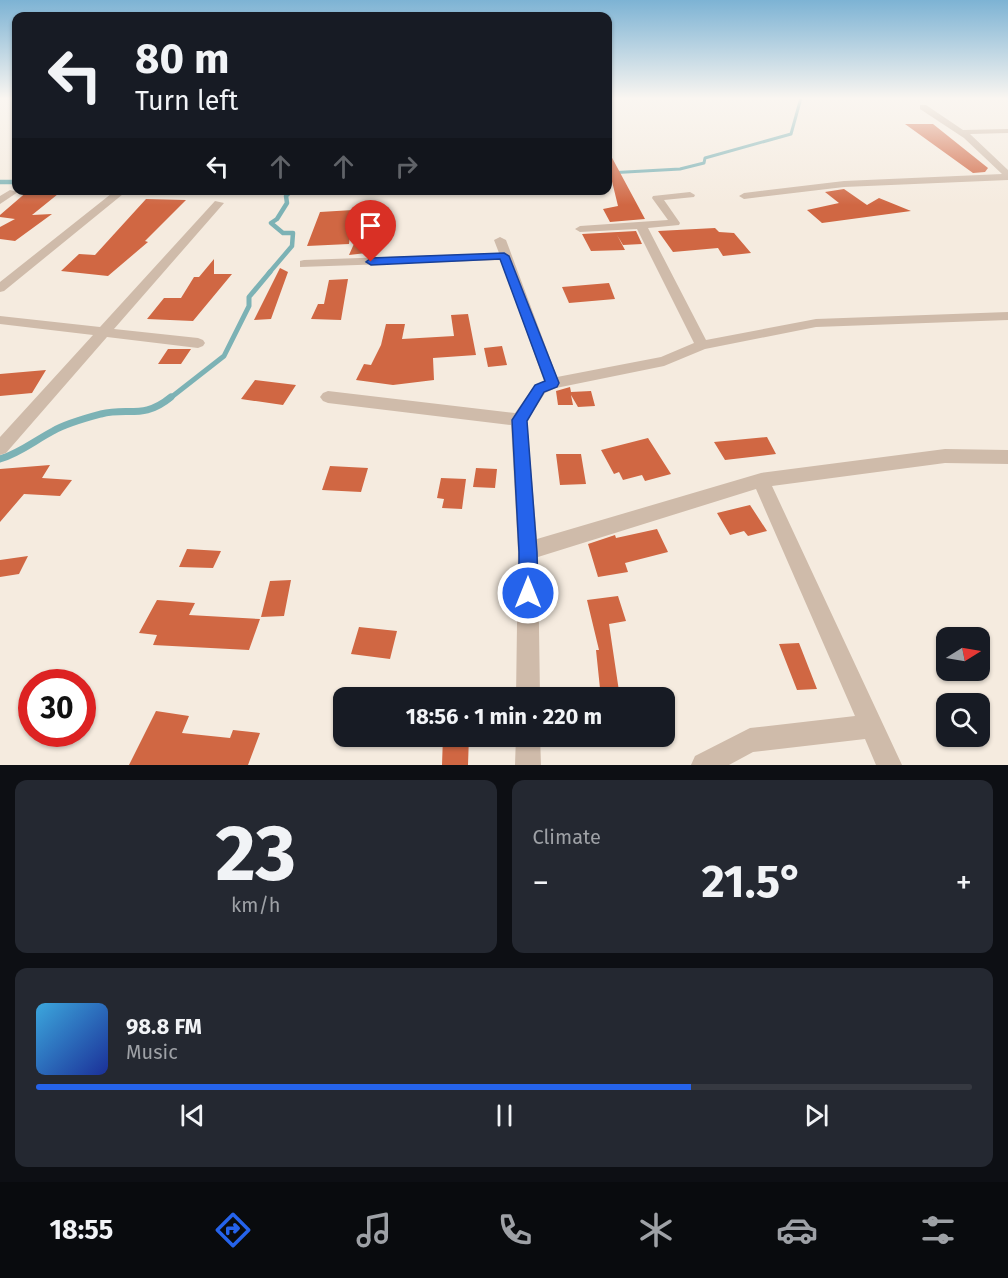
<!DOCTYPE html>
<meta charset="utf-8">
<style>
:root{--surface:#171b24;--page:#242831;--text:#f1f3f6;--muted:#9ea1a6;--line:#363941;--accent:#2563eb}
body{margin:0;font-family:"Fira Sans",sans-serif;background:var(--page);color:var(--text);height:100vh;display:flex;flex-direction:column;font-size:22px;white-space:nowrap}
*{box-sizing:border-box;margin:0}
p{font-size:20px;color:var(--muted)}
.icon{flex:none;width:33px;height:33px;fill:none;stroke:currentColor;stroke-width:2;stroke-linecap:round;stroke-linejoin:round}
.map{position:relative;height:765px;overflow:hidden}
.side{display:flex;flex-direction:column;gap:15px;padding:15px;background:#0d0f14;flex:1}
.side>*{flex:none}
.hud{position:absolute;left:12px;top:12px;width:600px;height:183px;border-radius:12px;box-shadow:0 2px 4px #0004;background:#171b24;color:var(--text);overflow:hidden}
.needle{width:39px;rotate:79deg}
.tools{position:absolute;left:936px;top:627px;display:grid;gap:12px}
.tools a{display:grid;place-items:center;width:54px;height:54px;border-radius:12px;background:var(--surface);box-shadow:0 2px 4px #0004;font-size:30px}
.speed{position:absolute;left:18px;top:669px;display:flex;gap:12px;font-size:30px;font-weight:700;text-align:center}
.speed>*{display:grid;place-content:center;width:78px;height:78px;border-radius:50%;background:var(--surface);box-shadow:0 2px 4px #0004;line-height:1}
.speed .limit{border:9px solid #d22;background:#fff;color:#111}
.pin{position:absolute;display:grid;place-items:center;width:51px;height:51px;color:#fff;margin:-62px -26px;border-radius:50% 50% 50% 0;rotate:-45deg;box-shadow:0 0 6px #0007}
.pin .icon{rotate:45deg}
.me{position:absolute;width:66px;margin:-33px;rotate:0deg;stroke-linejoin:round;filter:drop-shadow(0 0 4px #0008)}
.turn{display:flex;align-items:center;gap:21px;height:126px;padding:0 24px;font-size:27px}
.turn .icon{width:78px;height:78px;stroke-width:2.5}
.turn b{display:block;font-size:42px;line-height:51px}
.lanes{display:flex;align-items:center;height:57px;padding:0 24px;background:#0003;justify-content:center;gap:30px;direction:ltr}
.lanes .off{opacity:.35}
.big{font-size:45px;font-weight:700;line-height:1.1}
.side .tile{flex:1;display:flex;flex-direction:column;justify-content:center;gap:9px;min-width:0;padding:0 21px;border-radius:12px;background:var(--page)}
.side .dial{align-items:center;gap:0}
.dial b{font-size:78px;line-height:1}
.song{display:flex;align-items:center;gap:18px}
.cover{width:72px;height:72px;border-radius:9px;background:linear-gradient(135deg,hsl(200 70% 55%),hsl(230 70% 35%))}
.played{height:6px;border-radius:3px;background:linear-gradient(90deg,var(--accent) 70%,var(--line) 70%)}
.keys{display:flex;justify-content:space-around;direction:ltr}
.heat{display:flex;justify-content:space-between;align-items:center;font-size:33px;direction:ltr}
.side .tiles{flex:1;display:grid;gap:15px;grid-template-columns:1fr 1fr}
.tile:last-child{grid-column:span 2}
.trip{position:absolute;left:333px;top:687px;width:342px;height:60px;border-radius:12px;background:var(--surface);box-shadow:0 2px 4px #0004;font-weight:700;line-height:60px;text-align:center}
.tabs{display:flex;height:96px;justify-content:space-around;align-items:center;background:#090b0e;color:var(--muted)}
.tabs .icon{width:42px;height:42px}
.tabs .active{color:var(--accent)}
.tabs b{font-size:27px;color:var(--text)}
.map>svg:first-child{display:block}
</style>
<div class="map">
<svg width="1008" height="765" viewBox="0 0 1008 765">
<rect width="100%" height="100%" fill="#f5ebdf"/>
<g fill="none" stroke-linecap="round" stroke-linejoin="round">
<path stroke="#7cb2b5" stroke-width="3" d="M608,173L680,169L704,163L705,158L791,134L801,98"/>
<path stroke="#7cb2b5" stroke-width="4.5" d="M0,182H16
M269,273L292,246L293,233H283L271,223L277,219L287,203L286,196L292,190"/>
<path stroke="#7cb2b5" stroke-width="5" d="M169,399L224,356L249,306V297L270,272"/>
<path stroke="#7cb2b5" stroke-width="7" d="M0,459C20,453 34,441 53,431C67,423 86,418 101,414C129,407 143,420 171,397"/>
</g>
<path fill="#d06743" d="M905,124H933L988,168L985,172L973,173Z
M610,154L645,219L610,222L603,209L618,206L608,165V155Z
M844,189L867,205L879,198L911,211L822,223L807,210L839,203L825,192Z
M29,190H63L32,215L52,214L15,241L0,239V227L15,219L0,217V215Z
M146,199L186,200L145,241L148,242L108,276L61,271L79,254L95,255Z
M353,210L349,244L307,246L320,212Z
M715,228L719,232L734,233L751,253L723,256L718,248L673,252L658,231Z
M636,231L642,244L623,245L617,235L625,250L591,251L582,234Z
M374,235L375,252L349,255L357,237Z
M214,259V274H232L193,321L147,319L164,298H181L194,277H199Z
M280,268L288,272L271,319L254,320Z
M348,279L341,320L311,319L318,304H324L329,280Z
M609,283L615,299L569,303L562,287Z
M468,314L476,355L433,358L434,380L393,385L356,380L364,364L371,365L381,345L386,324H405L402,339L454,336L451,315Z
M502,346L507,365L488,367L484,348Z
M168,349H191L181,364H158Z
M46,370L32,393L0,396V374Z
M255,380L296,385L283,405L241,399Z
M570,387L571,392L591,391L595,406L578,407L571,395L573,405H558L556,391Z
M767,437L776,454L725,460L714,442Z
M648,438L671,474L645,481L642,475L623,480L619,472L614,474L601,450Z
M556,454H581L586,484L560,485Z
M50,465L42,478L72,480L60,496L24,494L0,522V469Z
M330,466L368,468L361,492L322,490Z
M476,468L497,469L495,488L473,487Z
M441,478L466,479L462,509L442,508L444,499L437,498Z
M750,505L767,531L748,536L744,531L730,535L717,513Z
M657,529L668,552L625,563L628,572L598,577L588,544L615,535L616,538Z
M187,549L221,551L213,568L179,567Z
M28,556L19,574L0,577V560Z
M291,580L284,616L261,617L270,581Z
M618,596L626,621L609,624L620,698H601L596,650H599L587,600Z
M157,600L195,603L189,615L260,619L249,650L153,645L157,635L139,633Z
M359,627L397,631L390,659L351,654Z
M799,643L817,689L797,690L779,644Z
M156,711L189,716L182,733L230,738L233,730L260,733L248,765H129Z
M443,736H469L468,765H442Z"/>
<g fill="none" stroke-linecap="round" stroke-linejoin="round">
<path fill="#cfbbaa" fill-rule="evenodd" d="M920,105H926L963,130L1008,129V133L970,134L1008,170V180L844,187L744,199L739,196L744,193L844,181L1002,174L964,138L920,109Z
M10,190L18,192L0,204V196Z
M116,190H128L4,291L0,292V282Z
M690,192L695,195L694,197L664,200L680,223L679,225L648,228L706,340L816,319L1008,312V320L816,327L705,349L664,366L556,388L545,393L527,421L537,539L761,473L945,449L1008,450V464L945,463L772,486L902,765H876L865,739L753,752L729,765H691L695,756L750,728L855,716L756,489L538,557L540,698H516L518,551L511,425L328,403L323,401L320,397L323,393L328,391L515,413L535,385L544,381L501,260L300,267V261L304,260L499,253L494,240L500,237L506,240L557,377L661,357L694,343L637,229L580,232L575,229L580,226L668,220L652,198L653,196Z
M215,201L224,203L114,329L198,338L203,340L205,343L203,346L198,348L107,337L6,453L0,455V437L93,335L0,324V316L100,327Z
M516,736H540L541,765H515Z"/>
</g>
<linearGradient id="sky" x2="0" y2="1"><stop stop-color="#7db3d4"/><stop offset="0.48" stop-color="#faf6f1"/><stop offset="1" stop-color="#faf6f1" stop-opacity="0"/></linearGradient>
<rect width="1008" height="205" fill="url(#sky)"/>
<path fill="#2563eb" stroke="#184099" stroke-width="1.5" d="M504,253L509,256L559,383L557,387L544,392L527,421L537,552L538,593L535,600L528,602L522,600L519,593V552L512,420L535,385L545,381L500,259L371,265L366,262L371,258Z"/>
</svg>
<div class="tools">
<a><svg class="needle" viewBox="-14 -14 28 28"><path d="M0-13l5 13h-10z" fill="#e53935"/><path d="M0 13l5-13h-10z" fill="#9ea1a6"/></svg></a>
<a><svg class="icon" aria-label="search" viewBox="0 0 24 24"><circle cx="10" cy="10" r="6"/><path d="M15 15l6 6"/></svg></a>
</div>
<div class="speed"><div class="limit">30</div></div>
<div class="pin" style="left:371px;top:262px;background:#d93025"><svg class="icon" aria-label="arrive" viewBox="0 0 24 24"><path d="M6 21V4h12l-3 4 3 4H6"/></svg></div>
<svg class="me" style="left:528px;top:593px" viewBox="-20 -20 40 40"><circle r="17" fill="#2563eb" stroke="#fff" stroke-width="3"/><path d="M0-11L8 9 0 5-8 9z" fill="#fff"/></svg>
<div class="trip">18:56 · 1 min · 220 m</div>
<div class="hud">
<div class="turn"><svg class="icon" aria-label="left" viewBox="0 0 24 24"><path d="M17 20v-9H6M10 6l-5 5 5 5"/></svg><div><b>80 m</b>Turn left</div></div>
<div class="lanes"><svg class="icon" aria-label="left" viewBox="0 0 24 24"><path d="M17 20v-9H6M10 6l-5 5 5 5"/></svg><svg class="icon off" aria-label="ahead" viewBox="0 0 24 24"><path d="M12 20V5M6 11l6-6 6 6"/></svg><svg class="icon off" aria-label="ahead" viewBox="0 0 24 24"><path d="M12 20V5M6 11l6-6 6 6"/></svg><svg class="icon off" aria-label="right" viewBox="0 0 24 24"><path d="M7 20v-9h11M14 6l5 5-5 5"/></svg></div>
</div>
</div>
<section class="side">
<div class="tiles">
<div class="tile dial"><b>23</b><p>km/h</p></div>
<div class="tile"><p>Climate</p>
<div class="heat"><a>−</a><b class="big">21.5°</b><a>+</a></div>
</div>
<div class="tile">
<div class="song"><i class="cover"></i><div><b>98.8 FM</b><p>Music</p></div></div>
<div class="played"></div>
<div class="keys"><svg class="icon" aria-label="previous" viewBox="0 0 24 24"><path d="M18 5L8 12l10 7zM5 5v14"/></svg><svg class="icon" aria-label="pause" viewBox="0 0 24 24"><path d="M8 5v14M16 5v14"/></svg><svg class="icon" aria-label="next" viewBox="0 0 24 24"><path d="M6 5l10 7-10 7zM19 5v14"/></svg></div>
</div>
</div>
</section>
<nav class="tabs">
<b>18:55</b>
<svg class="icon active" aria-label="directions" viewBox="0 0 24 24"><path d="M12 3l9 9-9 9-9-9zM9 14v-3h6M13 9l2 2-2 2"/></svg>
<svg class="icon" aria-label="music" viewBox="0 0 24 24"><path d="M9 18V5l10-2v13"/><circle cx="6" cy="18" r="3"/><circle cx="16" cy="16" r="3"/></svg>
<svg class="icon" aria-label="phone" viewBox="0 0 24 24"><path d="M5 4h4l2 5-3 2q2 4 5 5l2-3 5 2v4C11 20 4 13 5 4z"/></svg>
<svg class="icon" aria-label="climate" viewBox="0 0 24 24"><path d="M12 3v18M4 7l16 10M4 17L20 7"/></svg>
<svg class="icon" aria-label="car" viewBox="0 0 24 24"><path d="M5 17H2v-5l4-1 3-4h7l3 4 3 1v5h-3M9 17h6M6 11h13"/><circle cx="7" cy="17" r="2"/><circle cx="17" cy="17" r="2"/></svg>
<svg class="icon" aria-label="filters" viewBox="0 0 24 24"><path d="M4 7h16M4 17h16"/><circle cx="9" cy="7" r="2"/><circle cx="15" cy="17" r="2"/></svg>
</nav>
